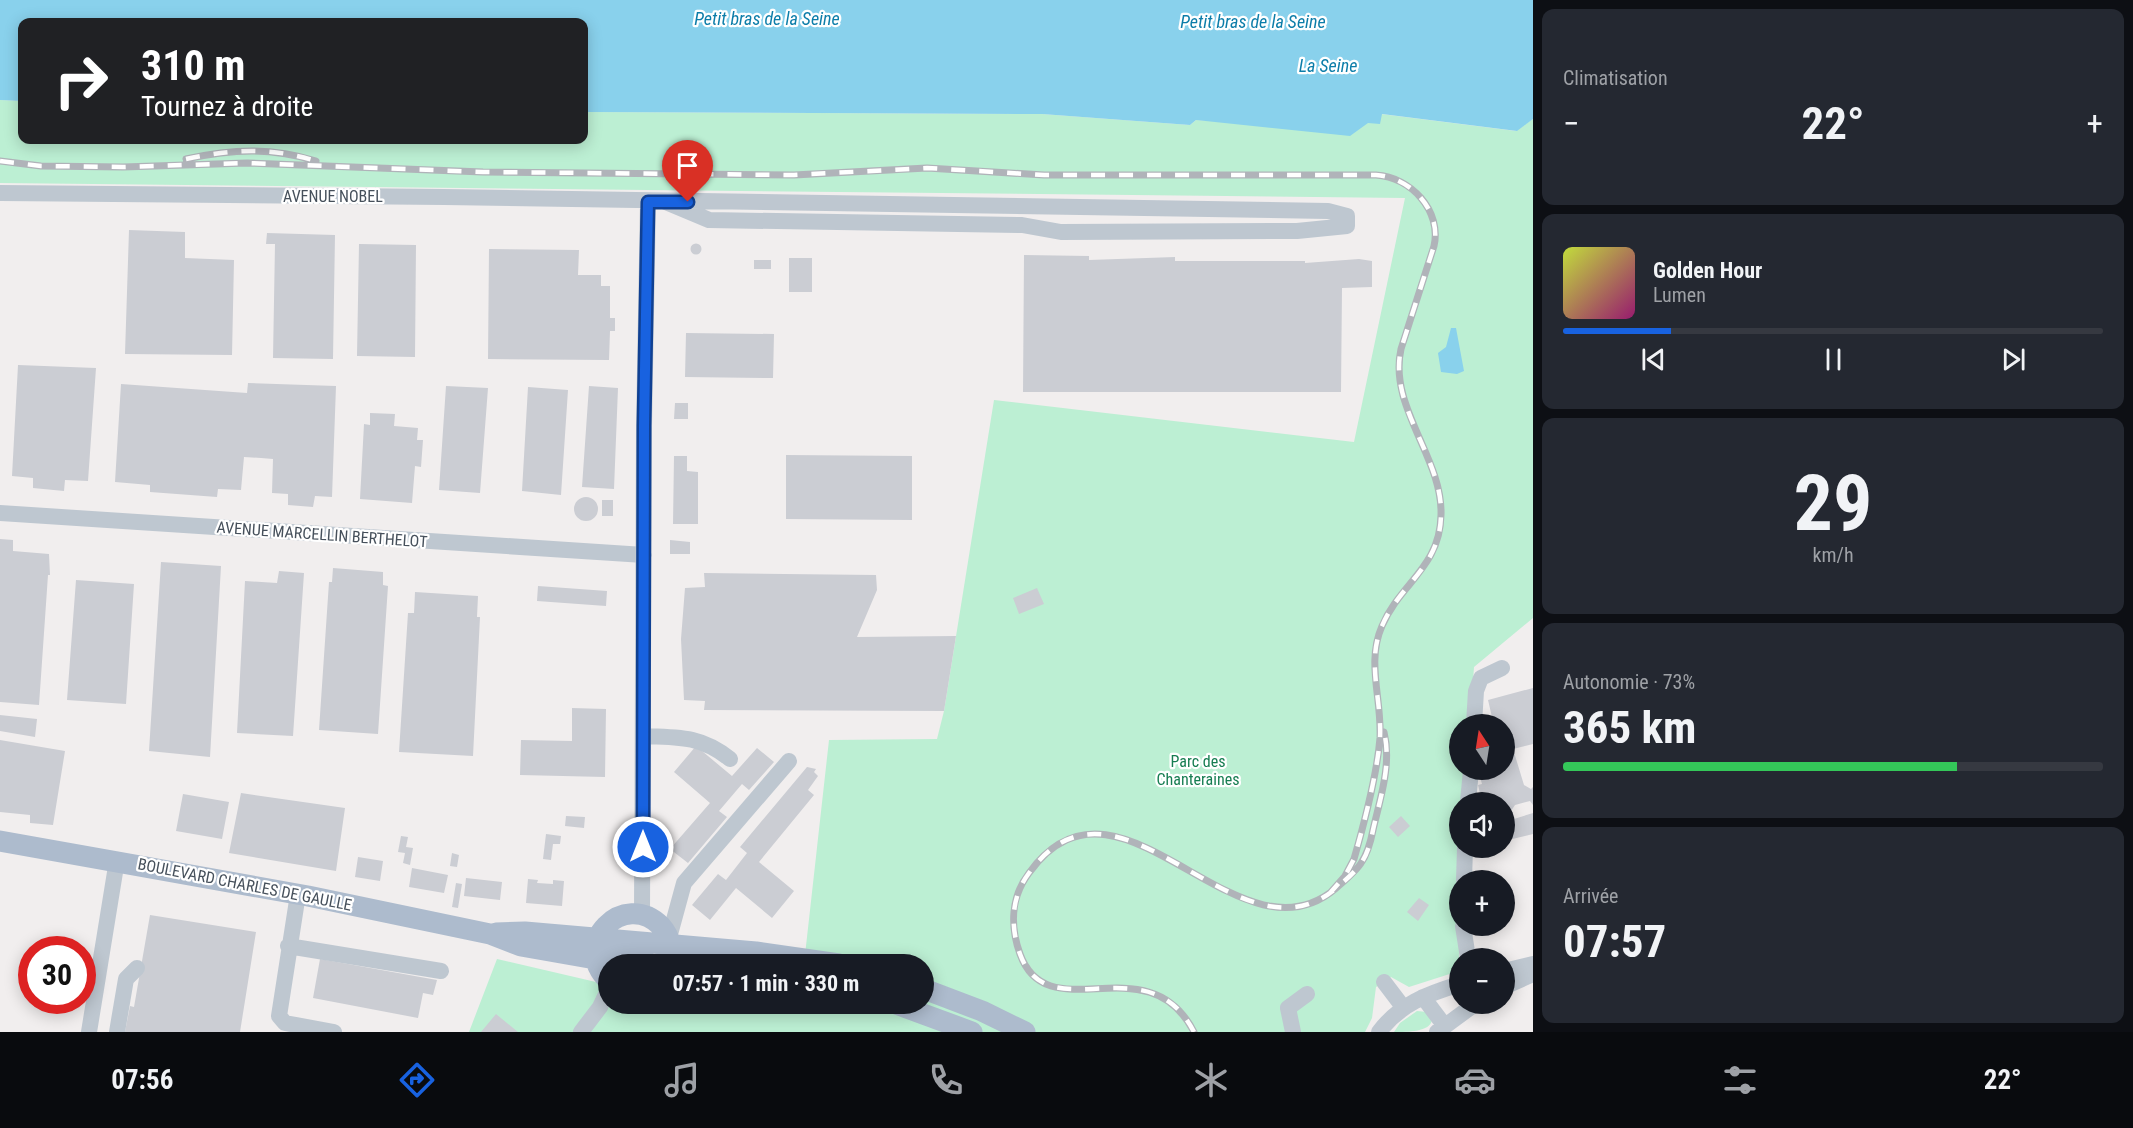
<!DOCTYPE html>
<html lang="fr">
<meta charset="utf-8">
<style>
:root{--surface:#171b24;--page:#242831;--text:#f1f3f6;--muted:#9ea1a6;--line:#363941;--accent:#1862e0}
body{margin:0;font-family:"Roboto Condensed",sans-serif;background:var(--page);color:var(--text);height:100vh;display:flex;flex-direction:column;font-size:22px;white-space:nowrap}
*{box-sizing:border-box;margin:0}
p{font-size:20px;color:var(--muted)}
.icon{flex:none;width:33px;height:33px;fill:none;stroke:currentColor;stroke-width:2;stroke-linecap:round;stroke-linejoin:round}
.map{position:relative;flex:1;overflow:hidden}
.details{display:flex;flex-direction:column;gap:9px;padding:9px;background:#0d0f14;width:600px}
.details>*{flex:none}
.guide{position:absolute;left:18px;top:18px;width:570px;height:126px;border-radius:12px;box-shadow:0 3px 15px #0003;background:#202124;color:#fff;overflow:hidden}
.needle{width:39px;rotate:348deg}
.fabs{position:absolute;left:1449px;top:714px;display:grid;gap:12px}
.fabs a{display:grid;place-items:center;width:66px;height:66px;border-radius:50%;background:var(--surface);box-shadow:0 3px 15px #0003;font-size:30px}
.speed{position:absolute;left:18px;top:936px;display:flex;gap:12px;font-size:30px;font-weight:700;text-align:center}
.speed>*{display:grid;place-content:center;width:78px;height:78px;border-radius:50%;background:var(--surface);box-shadow:0 3px 15px #0003;line-height:1}
.speed .limit{border:9px solid #d22;background:#fff;color:#111}
.pin{position:absolute;display:grid;place-items:center;width:51px;height:51px;color:#fff;margin:-62px -26px;border-radius:50% 50% 50% 0;rotate:-45deg;box-shadow:0 0 6px #0007}
.pin .icon{rotate:45deg}
.me{position:absolute;width:66px;margin:-33px;rotate:0deg;stroke-linejoin:round;filter:drop-shadow(0 0 4px #0008)}
.turn{display:flex;align-items:center;gap:21px;height:126px;padding:0 24px;font-size:27px}
.turn .icon{width:78px;height:78px;stroke-width:2.5}
.turn b{display:block;font-size:42px;line-height:51px}
.big{font-size:45px;font-weight:700;line-height:1.1}
.details .tile{flex:1;display:flex;flex-direction:column;justify-content:center;gap:9px;min-width:0;padding:0 21px;border-radius:12px;background:var(--page)}
.details .dial{align-items:center;gap:0}
.dial b{font-size:78px;line-height:1}
.song{display:flex;align-items:center;gap:18px}
.cover{width:72px;height:72px;border-radius:9px;background:linear-gradient(135deg,hsl(70 70% 55%),hsl(320 70% 35%))}
.played{height:6px;border-radius:3px;background:linear-gradient(90deg,var(--accent) 20%,var(--line) 20%)}
.keys{display:flex;justify-content:space-around;direction:ltr}
.heat{display:flex;justify-content:space-between;align-items:center;font-size:33px;direction:ltr}
.charge{height:9px;border-radius:4px;background:linear-gradient(90deg,#34c759 73%,var(--line) 0)}
.trip{position:absolute;left:598px;top:954px;width:336px;height:60px;border-radius:30px;background:var(--surface);box-shadow:0 3px 15px #0003;font-weight:700;line-height:60px;text-align:center}
.menu{display:flex;height:96px;justify-content:space-around;align-items:center;background:#090b0e;color:var(--muted)}
.menu .icon{width:42px;height:42px}
.menu .current{color:var(--accent)}
.menu b{font-size:27px;color:var(--text)}
main{display:flex;flex:1;min-height:0}
.map>svg:first-child{display:block}
</style>
<main>
<div class="map">
<svg width="1533" height="1032" viewBox="0 0 1533 1032">
<rect width="100%" height="100%" fill="#f1eeee"/>
<path fill="#bcefd3" d="M0,100L22,101V140H584V112L1042,114L1190,125L1196,120L1357,128L1381,114L1516,131L1533,119V618L1474,667L1470,724H1460V770H1467L1465,802H1460L1459,971L1409,987L1391,977L1376,987L1372,1018L1365,1032H469L497,959L596,982L609,992V1004H734L798,1014L800,1004H924V964H804L829,740L937,739L944,711L994,400L1354,442L1405,198L0,183Z
M1417,1011L1427,1012L1432,1020C1430,1032 1408,1032 1394,1032L1400,1023Z"/>
<path fill="#89d1ec" d="M0,0H1533V119L1517,131L1382,114L1380,124L1368,123L1350,136L1196,120L1190,125L1042,114L584,112V22H22V101L0,100Z
M1451,328H1456L1464,371L1457,374L1441,372L1438,353L1446,347Z"/>
<path fill="#cbcdd3" d="M129,230L185,232V258L234,260L232,355L125,354Z
M267,233L335,235L333,359L273,358L275,244H266Z
M690.5 249a5.5 5.5 0 1 1 11 0a5.5 5.5 0 1 1-11 0Z
M359,244L416,245L415,357L357,356Z
M489,249L579,250L578,275H601V286H610V318H615V331H610L609,360L488,359Z
M1024,255L1089,256V260L1175,257V261H1305V263L1359,259L1372,261V287L1342,288L1341,392H1023Z
M789,258H812V292H789Z
M754,260H771V269H754Z
M686,333L774,334L773,378L685,377Z
M18,365L96,368L88,481L65,480L64,491L33,488V478L12,476Z
M248,383L336,386L332,497L315,496L313,507L288,505V494L272,493L273,459L261,458L244,457L241,490L218,489L217,497L150,492V485L115,482L121,384L247,393Z
M446,386L488,388L480,493L439,490Z
M589,386L618,388L614,489L582,487Z
M528,387L568,390L561,495L522,491Z
M675,403H688V419H674Z
M370,413L395,414L394,426L418,428L417,440H423L421,467L415,466L412,503L360,499L364,424L370,425Z
M786,455L912,456V520L786,519Z
M674,456H687V471L698,472V524H673Z
M574 509a12 12 0 1 1 24 0a12 12 0 1 1-24 0Z
M602,500H613V516H602Z
M0,539L13,540V551L49,554L50,575H48L39,705L0,702Z
M670,540L690,542V554H670Z
M161,562L221,566L210,757L149,751Z
M333,568L383,572V585L388,586L378,734L319,730L329,582H332Z
M279,571L304,573L293,736L237,733L245,581L277,583Z
M704,573L876,575L877,590L857,637L956,636L944,711L704,710L705,701L684,700L681,639L685,588L705,587Z
M76,580L134,584L126,704L67,700Z
M538,586L607,591L606,606L537,601Z
M1037,588L1044,604L1019,614L1013,598Z
M415,592L478,596L477,617H480L473,756L399,752L408,613H414Z
M1533,688V744L1513,749L1524,785L1531,789L1533,787V805L1530,801L1515,805L1511,811L1514,819L1533,813V834L1504,841V802H1482L1478,785L1482,784L1478,770H1504V724H1489L1487,718L1492,717L1488,700Z
M572,708L606,709L605,777L520,775L521,740L572,741Z
M0,715L37,719L35,737L0,731Z
M0,740L65,751L53,825L30,823V815L0,812Z
M696,746L732,776L757,748L774,762L749,790L742,784L719,811L727,817L688,863L670,849L710,803L674,772Z
M807,767L816,769L814,772L818,776L808,790L814,795L759,862L794,891L772,918L736,888L710,920L692,905L718,874L726,880L747,853L740,847Z
M241,793L345,808L336,871L229,853Z
M183,794L229,802L222,839L176,831Z
M566,816L585,817L584,828L565,826Z
M1401,816L1410,826L1398,837L1389,827Z
M546,834L561,836L560,844H553L551,860L543,859Z
M401,836L408,837L406,847L413,848L410,865L403,863L405,853L398,852Z
M452,853L459,855L457,867L450,866Z
M358,857L383,861L380,881L355,877Z
M412,868L448,875L444,893L409,887Z
M466,878L502,882L500,900L464,896Z
M528,879L538,880L537,883L553,884V880L564,881L562,906L526,903Z
M456,883L462,884L458,908L452,907Z
M1419,898L1429,905L1418,921L1407,912Z
M150,915L256,932L240,1032H125L130,1006L134,1007Z
M320,959L437,980L433,995L423,993L418,1018L313,998Z
M496,1014L518,1032H481Z"/>
<g fill="none" stroke-linecap="round" stroke-linejoin="round">
<path stroke="#bec7d0" stroke-width="16" d="M0,193L444,197L1328,211L1347,216V226L1297,231L1061,232L1022,225L709,220L666,202
M0,513L644,555
M1474,724L1476,691L1481,678L1502,668
M643,736C679,737 701,736 730,759
M1468,802L1471,770
M1464,880L1465,848
M298,894L279,1016L285,1023L334,1032
M642,914L644,426L648,202
M1463,926L1468,958
M669,938L684,883L789,761
M288,946L441,971
M1504,971L1533,964
M1384,982L1403,1007
M1504,987L1533,974
M1423,997L1444,1025
M89,1032L117,860
M117,1032L126,979L137,968
M581,1032L600,1007L609,988
M1293,1032L1288,1008L1307,994
M1379,1032C1400,1004 1427,994 1460,984
M1437,1032L1475,1004"/>
<path stroke="#adbbcd" stroke-width="21" d="M0,841L308,896L490,934L521,946L595,959L651,964
M496,933L525,932L756,952L839,964
M609,981C569,944 624,889 661,926C671,937 673,951 669,964
M924,989L982,1011L1025,1032
M896,1004L972,1032"/>
<defs>
<path id="rail" d="M186,159C232,149 271,147 316,161
M0,161L41,166L123,167L247,163L483,172L794,175L927,168L1044,175H1376C1411,177 1442,211 1434,246L1401,349C1388,407 1443,458 1441,515C1440,568 1400,583 1382,626C1366,662 1382,699 1380,738C1377,774 1364,824 1354,859L1345,876L1330,893
M1194,1032C1148,942 1048,1032 1020,954C1010,926 1011,897 1029,873C1119,748 1237,971 1335,889C1359,869 1367,861 1373,830C1380,799 1392,764 1384,732"/>
</defs>
<use href="#rail" stroke="#b0b3b9" stroke-width="7"/>
<use href="#rail" stroke="#fff" stroke-width="4.5" stroke-dasharray="14" stroke-linecap="butt"/>
</g>
<g fill="none" stroke-linecap="round" stroke-linejoin="round">
<defs>
<path id="route" d="M643,847L644,426L648,202H688"/>
</defs>
<use href="#route" stroke="#104092" stroke-width="15"/>
<use href="#route" stroke="#1862e0" stroke-width="10"/>
</g>
<g text-anchor="middle" stroke-width="4.5" stroke-linejoin="round" paint-order="stroke">
<g font-size="16" fill="#46505b" stroke="#fff">
<text x="333" y="202">AVENUE NOBEL</text>
<text transform="translate(322 534) rotate(4)" y="6">AVENUE MARCELLIN BERTHELOT</text>
<text transform="translate(245 884) rotate(11)" y="6">BOULEVARD CHARLES DE GAULLE</text>
</g>
<g font-size="16" fill="#167d51" stroke="#fff">
<text x="1198" y="767">Parc des<tspan x="1198" dy="18">Chanteraines</tspan></text>
</g>
<g font-size="18" font-style="italic" fill="#0c7da9" stroke="#fff">
<text x="767" y="25">Petit bras de la Seine</text>
<text x="1253" y="28">Petit bras de la Seine</text>
<text x="1328" y="72">La Seine</text>
</g>
</g>
</svg>
<div class="fabs">
<a><svg class="needle" viewBox="-14 -14 28 28"><path d="M0-13l5 13h-10z" fill="#e53935"/><path d="M0 13l5-13h-10z" fill="#9ea1a6"/></svg></a>
<a><svg class="icon" aria-label="sound" viewBox="0 0 24 24"><path d="M4 9h4l5-4v14l-5-4H4zM17 9q2 3 0 6"/></svg></a>
<a>+</a>
<a>−</a>
</div>
<div class="speed"><div class="limit">30</div></div>
<div class="pin" style="left:688px;top:202px;background:#d93025"><svg class="icon" aria-label="arrive" viewBox="0 0 24 24"><path d="M6 21V4h12l-3 4 3 4H6"/></svg></div>
<svg class="me" style="left:643px;top:847px" viewBox="-20 -20 40 40"><circle r="17" fill="#1862e0" stroke="#fff" stroke-width="3"/><path d="M0-11L8 9 0 5-8 9z" fill="#fff"/></svg>
<div class="trip">07:57 · 1 min · 330 m</div>
<div class="guide">
<div class="turn"><svg class="icon" aria-label="right" viewBox="0 0 24 24"><path d="M7 20v-9h11M14 6l5 5-5 5"/></svg><div><b>310 m</b>Tournez à droite</div></div>
</div>
</div>
<section class="details">
<div class="tile"><p>Climatisation</p>
<div class="heat"><a>−</a><b class="big">22°</b><a>+</a></div>
</div>
<div class="tile">
<div class="song"><i class="cover"></i><div><b>Golden Hour</b><p>Lumen</p></div></div>
<div class="played"></div>
<div class="keys"><svg class="icon" aria-label="previous" viewBox="0 0 24 24"><path d="M18 5L8 12l10 7zM5 5v14"/></svg><svg class="icon" aria-label="pause" viewBox="0 0 24 24"><path d="M8 5v14M16 5v14"/></svg><svg class="icon" aria-label="next" viewBox="0 0 24 24"><path d="M6 5l10 7-10 7zM19 5v14"/></svg></div>
</div>
<div class="tile dial"><b>29</b><p>km/h</p></div>
<div class="tile"><p>Autonomie · 73%</p><b class="big">365 km</b><div class="charge"></div></div>
<div class="tile"><p>Arrivée</p><b class="big">07:57</b></div>
</section>
</main>
<nav class="menu">
<b>07:56</b>
<svg class="icon current" aria-label="directions" viewBox="0 0 24 24"><path d="M12 3l9 9-9 9-9-9zM9 14v-3h6M13 9l2 2-2 2"/></svg>
<svg class="icon" aria-label="music" viewBox="0 0 24 24"><path d="M9 18V5l10-2v13"/><circle cx="6" cy="18" r="3"/><circle cx="16" cy="16" r="3"/></svg>
<svg class="icon" aria-label="phone" viewBox="0 0 24 24"><path d="M5 4h4l2 5-3 2q2 4 5 5l2-3 5 2v4C11 20 4 13 5 4z"/></svg>
<svg class="icon" aria-label="climate" viewBox="0 0 24 24"><path d="M12 3v18M4 7l16 10M4 17L20 7"/></svg>
<svg class="icon" aria-label="car" viewBox="0 0 24 24"><path d="M5 17H2v-5l4-1 3-4h7l3 4 3 1v5h-3M9 17h6M6 11h13"/><circle cx="7" cy="17" r="2"/><circle cx="17" cy="17" r="2"/></svg>
<svg class="icon" aria-label="filters" viewBox="0 0 24 24"><path d="M4 7h16M4 17h16"/><circle cx="9" cy="7" r="2"/><circle cx="15" cy="17" r="2"/></svg>
<b>22°</b>
</nav>
